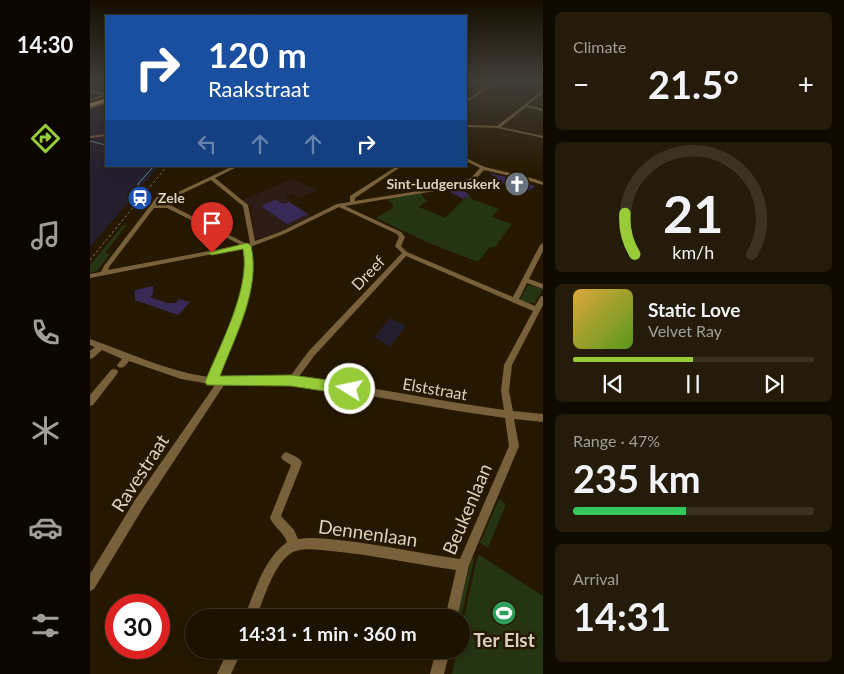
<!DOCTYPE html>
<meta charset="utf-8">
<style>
:root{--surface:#1c1200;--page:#251b0a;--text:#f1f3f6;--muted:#a09e99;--line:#3a3222;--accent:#97cc38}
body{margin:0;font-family:Lato,sans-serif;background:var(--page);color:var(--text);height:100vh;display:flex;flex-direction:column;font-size:19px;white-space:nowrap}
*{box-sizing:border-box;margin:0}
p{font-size:16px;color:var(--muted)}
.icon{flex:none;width:28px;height:28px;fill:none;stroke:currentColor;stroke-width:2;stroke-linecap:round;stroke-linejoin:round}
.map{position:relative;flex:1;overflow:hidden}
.details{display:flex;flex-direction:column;gap:12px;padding:12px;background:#0f0a00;width:301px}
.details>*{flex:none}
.guide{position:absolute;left:15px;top:15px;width:362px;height:152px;border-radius:0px;box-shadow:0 2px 12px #0003,0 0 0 1px var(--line);background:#1a4fa0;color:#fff;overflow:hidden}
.speed{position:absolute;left:15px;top:594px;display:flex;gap:10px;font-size:25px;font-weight:700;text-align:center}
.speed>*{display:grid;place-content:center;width:65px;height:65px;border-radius:50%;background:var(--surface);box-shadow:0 2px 12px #0003,0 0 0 1px var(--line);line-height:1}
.speed .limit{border:8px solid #d22;background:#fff;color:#111}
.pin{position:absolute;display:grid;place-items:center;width:42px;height:42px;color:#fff;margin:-51px -21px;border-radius:50% 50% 50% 0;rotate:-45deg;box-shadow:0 0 5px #0007}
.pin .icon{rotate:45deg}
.me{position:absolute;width:55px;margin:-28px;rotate:280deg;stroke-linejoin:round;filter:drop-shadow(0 0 4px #0008)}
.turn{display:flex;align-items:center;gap:18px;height:105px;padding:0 20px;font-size:22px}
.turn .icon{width:65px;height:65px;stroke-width:2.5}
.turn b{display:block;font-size:35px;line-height:42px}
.lanes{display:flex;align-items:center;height:48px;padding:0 20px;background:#0003;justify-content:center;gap:25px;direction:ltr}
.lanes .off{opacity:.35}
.big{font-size:38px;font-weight:700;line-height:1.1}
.details .tile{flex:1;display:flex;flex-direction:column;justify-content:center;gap:8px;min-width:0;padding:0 18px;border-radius:8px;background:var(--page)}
.details .dial{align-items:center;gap:0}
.dial svg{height:130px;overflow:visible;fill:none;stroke:var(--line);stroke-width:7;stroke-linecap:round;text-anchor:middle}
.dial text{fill:var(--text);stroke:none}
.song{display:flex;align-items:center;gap:15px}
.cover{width:60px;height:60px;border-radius:8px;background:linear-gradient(135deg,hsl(40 70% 55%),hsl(90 70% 35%))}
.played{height:5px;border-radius:2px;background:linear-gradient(90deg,var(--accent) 50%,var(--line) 50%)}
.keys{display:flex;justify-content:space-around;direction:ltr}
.heat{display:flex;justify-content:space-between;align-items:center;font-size:28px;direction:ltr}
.charge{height:8px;border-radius:4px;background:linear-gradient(90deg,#34c759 47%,var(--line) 0)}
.trip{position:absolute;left:95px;top:609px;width:285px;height:50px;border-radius:25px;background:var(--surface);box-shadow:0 2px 12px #0003,0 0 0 1px var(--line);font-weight:700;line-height:50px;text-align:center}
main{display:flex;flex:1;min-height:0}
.tabs{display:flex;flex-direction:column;width:90px;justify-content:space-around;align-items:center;background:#0b0700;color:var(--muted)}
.tabs .icon{width:35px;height:35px}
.tabs .current{color:var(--accent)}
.tabs b{font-size:22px;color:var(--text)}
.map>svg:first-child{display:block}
</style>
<main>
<nav class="tabs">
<b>14:30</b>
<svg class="icon current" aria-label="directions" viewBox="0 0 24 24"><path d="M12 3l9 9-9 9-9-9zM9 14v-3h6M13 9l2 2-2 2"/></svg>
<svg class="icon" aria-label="music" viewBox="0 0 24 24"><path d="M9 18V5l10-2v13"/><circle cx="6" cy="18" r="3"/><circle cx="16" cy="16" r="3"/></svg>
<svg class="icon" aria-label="phone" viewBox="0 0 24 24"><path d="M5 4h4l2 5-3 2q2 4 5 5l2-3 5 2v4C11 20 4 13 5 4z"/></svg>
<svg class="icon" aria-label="climate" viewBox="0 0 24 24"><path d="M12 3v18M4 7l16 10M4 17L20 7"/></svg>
<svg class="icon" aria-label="car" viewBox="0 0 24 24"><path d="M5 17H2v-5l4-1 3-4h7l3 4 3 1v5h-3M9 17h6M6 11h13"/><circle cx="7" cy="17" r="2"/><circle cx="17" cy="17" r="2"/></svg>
<svg class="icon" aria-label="filters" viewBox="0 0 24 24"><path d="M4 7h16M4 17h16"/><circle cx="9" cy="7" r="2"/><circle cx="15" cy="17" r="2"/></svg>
</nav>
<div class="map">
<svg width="453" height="674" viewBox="0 0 453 674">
<rect width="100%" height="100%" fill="#261800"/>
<path fill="#2e1d16" d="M202,179L227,190L209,198L202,194L195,197L221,216L184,234L165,239L160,206L152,200Z"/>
<path fill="#251e2e" d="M0,80H16V96L0,101Z
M16,104V166H69L0,247V110Z
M300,318L316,326L300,347L284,337Z"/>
<path fill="#253413" d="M333,192L331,194L337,201L329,207L355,218L379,194L382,199L409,209L402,217L422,224L405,247H400L388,262L339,243L286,218L304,207L298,199Z
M33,225H37L15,253L20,254L7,271L0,273V265Z
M438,285L453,289L445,303H435L430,299Z
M409,499L416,504L398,548L390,543Z
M388,554L453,596V674H362L367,650H371V630Z
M382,556L384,560L371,618H366Z"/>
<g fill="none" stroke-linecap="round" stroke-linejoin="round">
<path stroke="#598e94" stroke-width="1" d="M0,141L16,145
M38,201L48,189V184L64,166"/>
</g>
<path fill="#382a57" d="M399,173L420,178L445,186L439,191L398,179L405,177Z
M367,188L379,194L374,199L358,191Z
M185,200L195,204L199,202L218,214L197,224L171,206Z
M63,286V294L60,297L77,303H86L89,299L100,302L88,315L45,300V290Z"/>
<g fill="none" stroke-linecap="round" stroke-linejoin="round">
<path fill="#78603b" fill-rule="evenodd" d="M407,80H410L376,103V100Z
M0,90L16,93V96L0,101V99L14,95L0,92Z
M453,90V93L437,105L453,109V111L436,107L411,127L453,136V138L408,128L376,127V125L407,126Z
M16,102V104L0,109V107Z
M16,134V136L0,138V136Z
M376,158L395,167L445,179L453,182V185L433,179L394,170L385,180L363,188L255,206L311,232L315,237L311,246L317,252L423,297L450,245L453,243V251L439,279L453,284V289L437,283L429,299L445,306L451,296H453V305L422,365L419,391L423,411L453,414V422L424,419L429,446L379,565L367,618H355L366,570C324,564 283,555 241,551C230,550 214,547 203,552C184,562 174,599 166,618H154C165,591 173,560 197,542C194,533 184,527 180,518L201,465L193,460L191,457L193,454L196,452C202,455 210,457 212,463L191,516L204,530L208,539C226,536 247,540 266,542C301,547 335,554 370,559L419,446L415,418L368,411L228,387L202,385H134L53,508L4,589L0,591V574L45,500L125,385L91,379L39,361C36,365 34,369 28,367L27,365L32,359L12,350L3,358L0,359V351L5,347L0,345V339C40,353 76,371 119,377L150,300L156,270L154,248L0,278V274L11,272L14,266L69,194H84L143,166H149L125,178L158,205L165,241L190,232L247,204L260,202V196L307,166H312L265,198V201L360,186L381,178L390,168L376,161ZM121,180L153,206L160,243L157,244L80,205L66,204L72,196H87ZM249,207L307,234L309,237L305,246L312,253L218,352L199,378L148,379L127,378L156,300L162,270L160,247L194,234ZM64,208H77L151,245L18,270L19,267ZM316,256L443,311L414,365L411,391L414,410L368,403L228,379L208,378L224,356Z
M24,369L27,370L28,372L27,374L3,405L0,406V395L21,370Z
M138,650H152L141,674H127Z
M346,650H360L354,674H340Z"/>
<path fill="#f6c578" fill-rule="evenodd" d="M14,99H16V102L0,107V103Z"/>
<path stroke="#847965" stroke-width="1" stroke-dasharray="2.5 2.5" stroke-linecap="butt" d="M0,260L77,166"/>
</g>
<linearGradient id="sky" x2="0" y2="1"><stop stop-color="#150d00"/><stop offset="0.46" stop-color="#413d37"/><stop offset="1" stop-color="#413d37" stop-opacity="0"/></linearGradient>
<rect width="453" height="175" fill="url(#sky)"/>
<path fill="#97cc38" stroke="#628524" d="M157,243L161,246C171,289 145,336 130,376L201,375L260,383L267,389L265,393L260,395L201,386L117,385L115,382C130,345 161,288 153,249L122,255L117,253Z"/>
<defs>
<symbol id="church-disc" viewBox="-11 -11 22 22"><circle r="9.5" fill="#6b7280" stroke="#261800"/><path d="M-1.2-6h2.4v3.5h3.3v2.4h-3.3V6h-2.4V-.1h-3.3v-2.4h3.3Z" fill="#fff"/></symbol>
<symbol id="station-disc" viewBox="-11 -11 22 22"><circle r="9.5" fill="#1a4fb4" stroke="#261800"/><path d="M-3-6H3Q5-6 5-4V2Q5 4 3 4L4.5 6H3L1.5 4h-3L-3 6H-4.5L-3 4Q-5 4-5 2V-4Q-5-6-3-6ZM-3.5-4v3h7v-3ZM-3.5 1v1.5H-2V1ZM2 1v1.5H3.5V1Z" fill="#fff"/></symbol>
<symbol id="stadium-disc" viewBox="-11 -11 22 22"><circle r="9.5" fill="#2e9e5b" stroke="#261800"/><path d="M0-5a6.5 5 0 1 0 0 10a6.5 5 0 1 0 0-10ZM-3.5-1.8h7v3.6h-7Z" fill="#fff"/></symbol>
</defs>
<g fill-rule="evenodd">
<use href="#church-disc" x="413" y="170" width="28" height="28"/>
<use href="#station-disc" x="36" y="184" width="28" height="28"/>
<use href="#stadium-disc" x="400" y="599" width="28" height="28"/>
</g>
<g text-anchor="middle" stroke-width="5" stroke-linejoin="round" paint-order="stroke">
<g font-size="14" font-weight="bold" fill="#dbd1c2" stroke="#261800" text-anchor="end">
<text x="410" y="189">Sint-Ludgeruskerk</text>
<text x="68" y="203" text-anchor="start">Zele</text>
</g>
<g font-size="16" fill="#dbd1c2" stroke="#261800">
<text transform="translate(278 273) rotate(-46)" y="6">Dreef</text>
<text transform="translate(345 389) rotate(10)" y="6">Elststraat</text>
</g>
<g font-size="19" fill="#dbd1c2" stroke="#261800">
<text transform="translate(50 473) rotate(-57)" y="7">Ravestraat</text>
<text transform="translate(377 509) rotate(-67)" y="7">Beukenlaan</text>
<text transform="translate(278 533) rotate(8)" y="7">Dennenlaan</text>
</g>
<g font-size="19" font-weight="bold" fill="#dbd1c2" stroke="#261800">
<text x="414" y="647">Ter Elst</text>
</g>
</g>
</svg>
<div class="speed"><div class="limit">30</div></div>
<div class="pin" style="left:122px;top:253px;background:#d93025"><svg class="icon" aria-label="arrive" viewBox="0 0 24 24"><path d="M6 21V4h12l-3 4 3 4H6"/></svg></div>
<svg class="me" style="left:260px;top:389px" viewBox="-20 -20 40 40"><circle r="17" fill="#97cc38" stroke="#fff" stroke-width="3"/><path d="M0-11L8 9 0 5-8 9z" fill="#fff"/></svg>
<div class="trip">14:31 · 1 min · 360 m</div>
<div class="guide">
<div class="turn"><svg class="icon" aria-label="right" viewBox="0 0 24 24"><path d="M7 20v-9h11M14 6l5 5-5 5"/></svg><div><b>120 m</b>Raakstraat</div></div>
<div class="lanes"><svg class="icon off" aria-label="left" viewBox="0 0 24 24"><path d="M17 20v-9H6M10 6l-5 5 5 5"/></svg><svg class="icon off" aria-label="ahead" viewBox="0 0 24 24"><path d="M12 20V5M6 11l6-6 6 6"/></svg><svg class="icon off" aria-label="ahead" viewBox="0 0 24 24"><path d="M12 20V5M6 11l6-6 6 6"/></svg><svg class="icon" aria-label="right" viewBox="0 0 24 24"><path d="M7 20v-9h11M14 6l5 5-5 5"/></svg></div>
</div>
</div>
<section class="details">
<div class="tile"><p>Climate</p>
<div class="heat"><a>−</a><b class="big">21.5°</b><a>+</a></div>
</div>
<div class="tile dial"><svg viewBox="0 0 100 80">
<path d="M14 69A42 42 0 1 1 86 69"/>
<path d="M14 69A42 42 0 0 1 8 44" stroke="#97cc38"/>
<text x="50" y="56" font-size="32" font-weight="700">21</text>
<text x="50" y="72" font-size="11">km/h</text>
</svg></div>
<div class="tile">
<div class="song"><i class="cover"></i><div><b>Static Love</b><p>Velvet Ray</p></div></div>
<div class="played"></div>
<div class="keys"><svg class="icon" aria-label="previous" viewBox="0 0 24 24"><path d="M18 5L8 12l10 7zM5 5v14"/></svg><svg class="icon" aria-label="pause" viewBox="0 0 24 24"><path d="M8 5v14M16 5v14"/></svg><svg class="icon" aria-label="next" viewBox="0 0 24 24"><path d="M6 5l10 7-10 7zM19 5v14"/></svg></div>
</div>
<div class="tile"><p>Range · 47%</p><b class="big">235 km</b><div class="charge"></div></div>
<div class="tile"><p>Arrival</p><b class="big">14:31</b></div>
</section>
</main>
